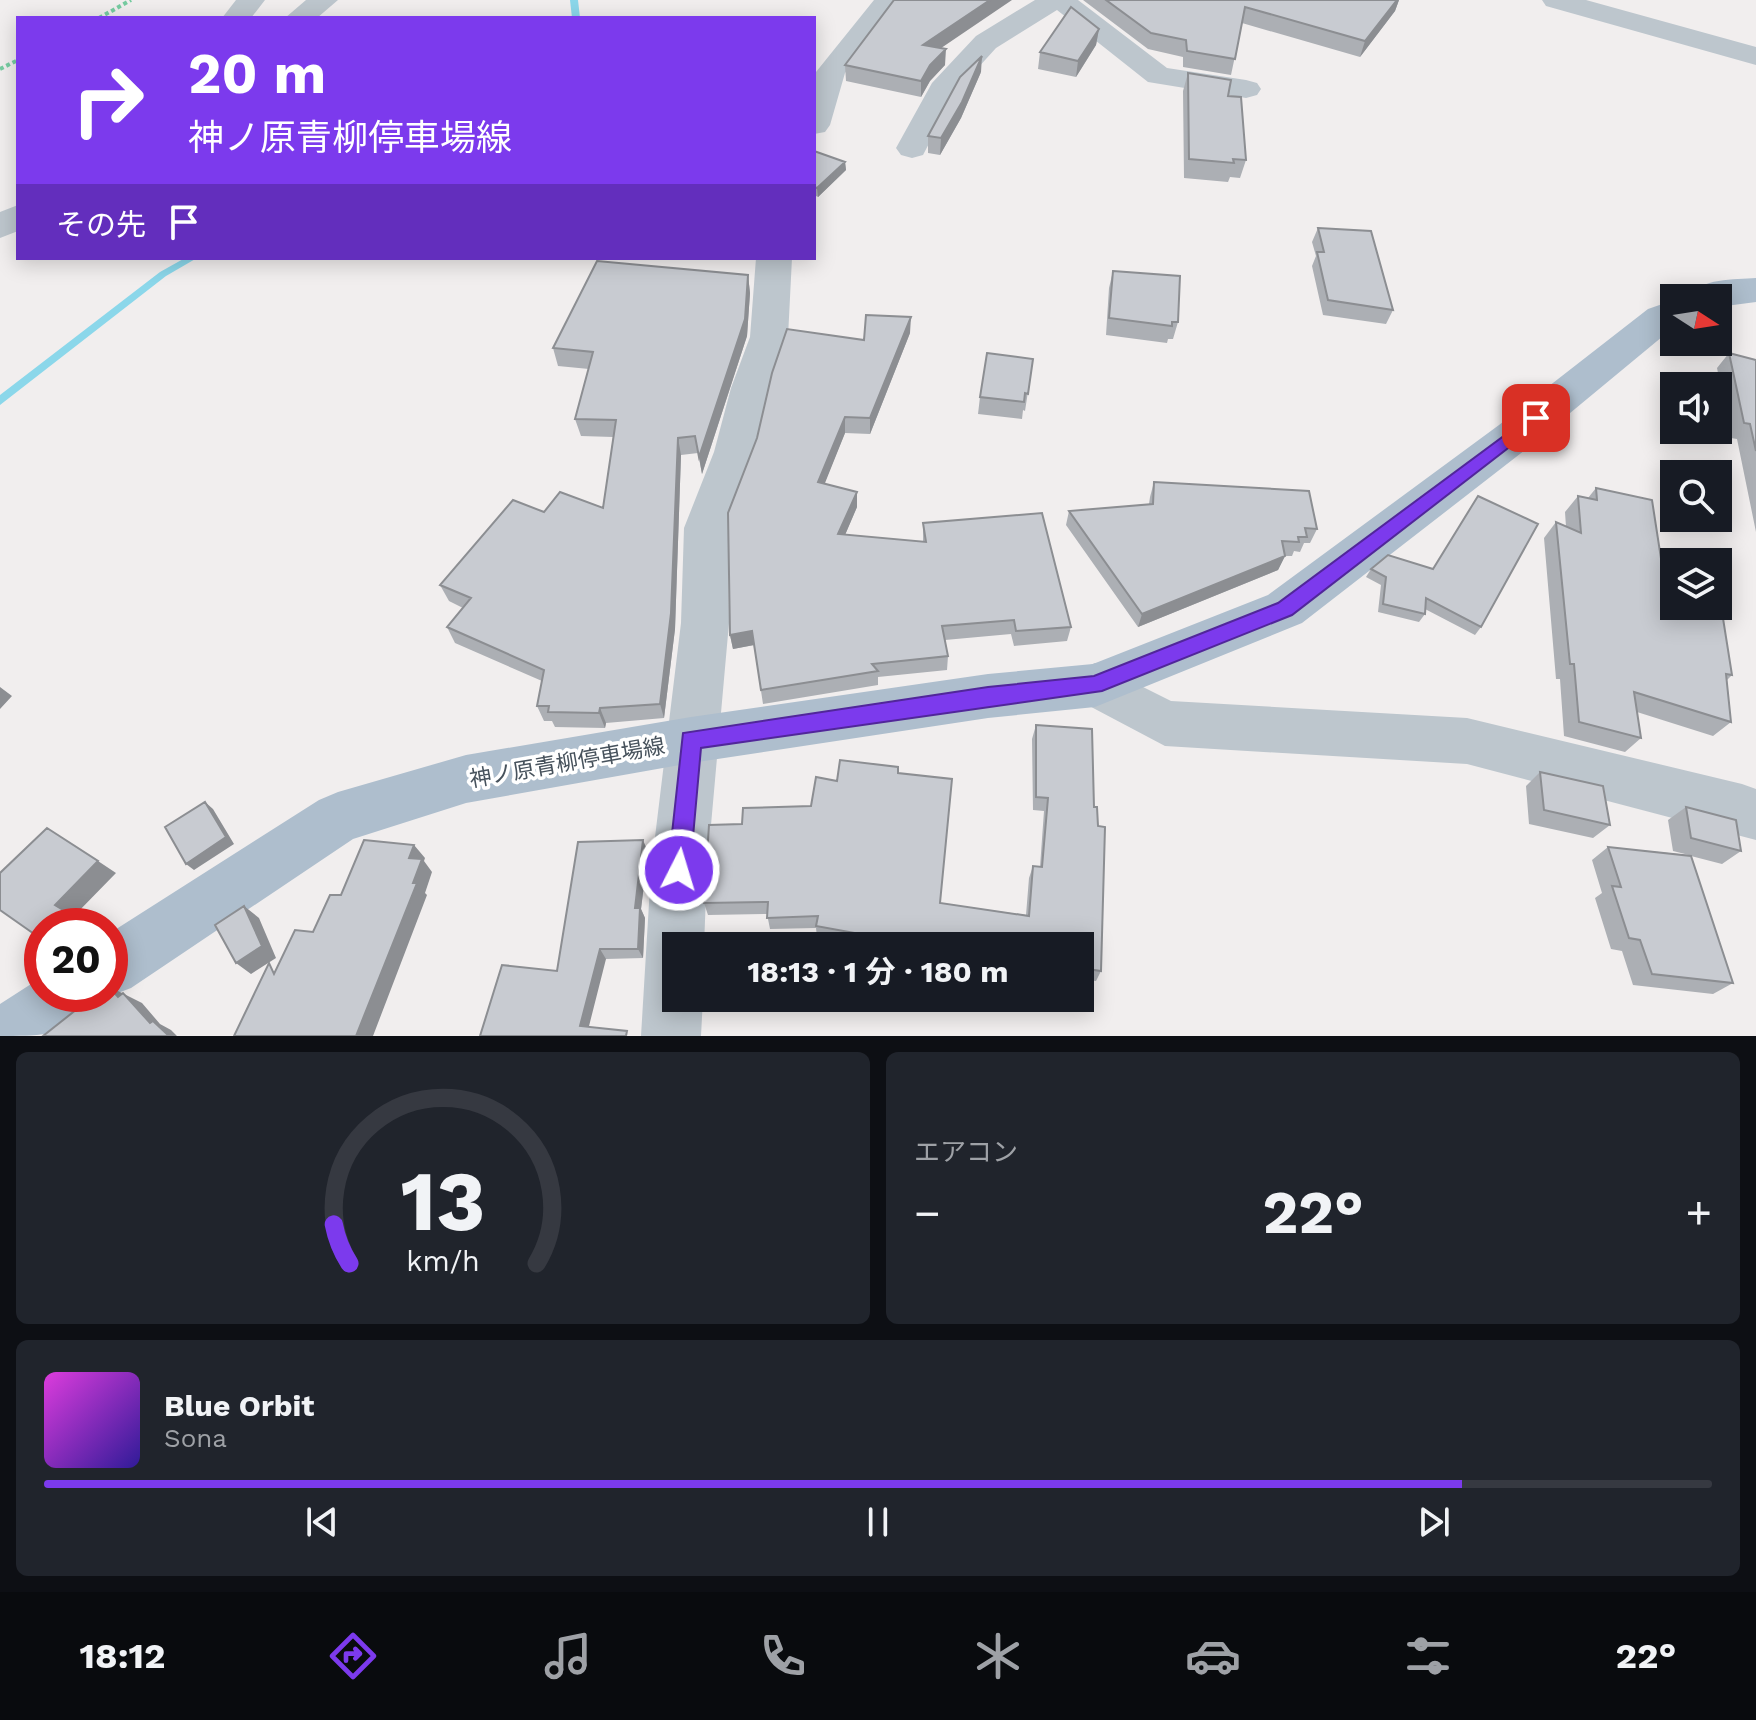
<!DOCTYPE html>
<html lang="ja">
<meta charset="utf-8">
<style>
:root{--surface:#171b24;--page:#20242c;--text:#f1f3f6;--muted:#9ea1a6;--line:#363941;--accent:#7c3aed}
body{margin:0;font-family:"Work Sans","Noto Sans JP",sans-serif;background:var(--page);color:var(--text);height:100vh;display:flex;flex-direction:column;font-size:30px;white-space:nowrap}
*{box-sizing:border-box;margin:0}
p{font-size:26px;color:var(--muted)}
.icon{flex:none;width:44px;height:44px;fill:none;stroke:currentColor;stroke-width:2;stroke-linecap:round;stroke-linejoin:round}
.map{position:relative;height:1036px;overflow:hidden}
.panel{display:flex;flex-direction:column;gap:16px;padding:16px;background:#0d0f14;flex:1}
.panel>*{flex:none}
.top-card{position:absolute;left:16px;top:16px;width:800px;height:244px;border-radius:0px;box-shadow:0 4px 20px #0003;background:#7c3aed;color:#fff;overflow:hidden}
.needle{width:52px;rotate:102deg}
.fabs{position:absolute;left:1660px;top:284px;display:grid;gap:16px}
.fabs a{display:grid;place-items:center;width:72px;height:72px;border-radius:0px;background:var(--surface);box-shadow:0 4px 20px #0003;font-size:40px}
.speed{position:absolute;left:24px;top:908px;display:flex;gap:16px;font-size:40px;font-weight:700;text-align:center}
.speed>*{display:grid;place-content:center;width:104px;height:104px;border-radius:50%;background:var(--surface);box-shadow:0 4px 20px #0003;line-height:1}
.speed .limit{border:12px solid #d22;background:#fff;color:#111}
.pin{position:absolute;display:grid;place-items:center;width:68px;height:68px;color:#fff;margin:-34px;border-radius:16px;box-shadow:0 4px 12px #0006}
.me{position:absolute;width:88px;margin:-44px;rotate:5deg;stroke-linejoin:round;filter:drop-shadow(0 0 6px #0008)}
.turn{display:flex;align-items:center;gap:28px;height:168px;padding:0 40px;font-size:36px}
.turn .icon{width:104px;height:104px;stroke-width:2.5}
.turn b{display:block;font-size:56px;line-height:68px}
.then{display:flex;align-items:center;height:76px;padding:0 40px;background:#0003;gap:16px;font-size:30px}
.big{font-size:60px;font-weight:700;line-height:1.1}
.panel .card{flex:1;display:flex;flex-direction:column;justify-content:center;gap:12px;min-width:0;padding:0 28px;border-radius:12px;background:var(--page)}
.panel .dial{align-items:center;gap:0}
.dial svg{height:208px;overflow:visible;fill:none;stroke:var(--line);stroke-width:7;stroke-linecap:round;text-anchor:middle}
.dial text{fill:var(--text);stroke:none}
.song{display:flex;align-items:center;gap:24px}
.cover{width:96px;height:96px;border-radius:12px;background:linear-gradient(135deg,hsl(300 70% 55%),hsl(250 70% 35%))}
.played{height:8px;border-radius:4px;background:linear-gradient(90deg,var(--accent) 85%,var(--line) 85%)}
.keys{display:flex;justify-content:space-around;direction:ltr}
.heat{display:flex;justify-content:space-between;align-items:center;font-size:44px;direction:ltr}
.panel .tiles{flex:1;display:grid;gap:16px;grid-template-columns:1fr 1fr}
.card:last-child{grid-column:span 2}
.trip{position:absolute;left:662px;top:932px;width:432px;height:80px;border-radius:0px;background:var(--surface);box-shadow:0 4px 20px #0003;font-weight:700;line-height:80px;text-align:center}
.dock{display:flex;height:128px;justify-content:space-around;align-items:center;background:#090b0e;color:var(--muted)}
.dock .icon{width:56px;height:56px}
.dock .active{color:var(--accent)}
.dock b{font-size:36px;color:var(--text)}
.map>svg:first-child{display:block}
</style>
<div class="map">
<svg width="1756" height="1036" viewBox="0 0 1756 1036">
<rect width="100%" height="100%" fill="#f1eeee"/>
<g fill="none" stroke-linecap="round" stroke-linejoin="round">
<path fill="#8bd7ea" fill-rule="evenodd" d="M570,0H578L580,18H572Z
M185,258H197L166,276L0,405V395L160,272Z"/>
<path stroke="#76cca1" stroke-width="4" stroke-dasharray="4 3" stroke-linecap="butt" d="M99,18L131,0
M0,69L18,60"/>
<path fill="#bdc6cd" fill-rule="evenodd" d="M236,0H265L251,18H222Z
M306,0H338L317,18H285Z
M874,0H902L845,73L830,125L825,132L814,134L816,72Z
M1035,0H1078L1167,68L1246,80L1257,83L1261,89L1257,95L1246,98L1148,82L1057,10L996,48L956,92L923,155L912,158L901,155L896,148L932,83L976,36Z
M1542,0H1586L1756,47V65L1546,6Z
M18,205V231L0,238V212Z
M756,258H792L788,337L771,388L756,452L728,528L729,623L707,870L704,946H676V998H703L701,1036H641L651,870L681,623L684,528L714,452L731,388L750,337Z
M1095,663L1171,701L1467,718L1742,784L1756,789V840L1467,764L1165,746L1078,700L1070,685L1078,670Z"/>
<path fill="#aebecd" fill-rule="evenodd" d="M1756,278V302L1718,307V298H1688C1701,277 1734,280 1756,278Z
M1674,300V327L1529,447L1302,623L1095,707L988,718L691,763L466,803L353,839L131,988L110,996L104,994H110V933L319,800L338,792L466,755L691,717L988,674L1093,664L1268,595L1499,425L1648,309Z
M42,977V994H99C78,1036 46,1036 0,1036V1004Z"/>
</g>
<path fill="#acafb4" d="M1083,0H1399L1395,11L1360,57L1242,23L1231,75L1183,67V57L1148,49Z
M1099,29L1096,45L1076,77L1038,69L1040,52Z
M942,48L945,65L930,81L921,97L846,81L845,65Z
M981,72L961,118L940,155L928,153V136Z
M1188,73L1228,96L1246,160L1240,178L1230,177L1228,182L1184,178L1183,91Z
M814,151L845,162L846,170L818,197L814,195Z
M1318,228L1393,310L1386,324L1323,315L1312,266L1316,256L1312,242Z
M1113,271L1178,322L1173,339H1168L1167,343L1106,335L1109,288Z
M748,275L750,293L747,336L702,474L698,453L681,455L675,629L664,718L606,723L605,728L555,727L552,721H544L537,706L542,681L455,643L447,627L463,608L449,601L440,585L544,512L603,508L613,437L581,436L575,419L589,369L558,366L553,348Z
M910,333L870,434L845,433L824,484L857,492V507L845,535L923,542V523L1071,627L1067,641L1014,646L1011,634L945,640L948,656L947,670L878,677V685L763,704L754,645L733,649L730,635L864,340Z
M1729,353L1756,360V532L1737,439L1731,438L1717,368Z
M1033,359L1025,411L1023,410L1022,419L978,414L980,397Z
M1154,482L1317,529L1310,543H1304L1300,552L1294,551L1292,556H1285L1278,570L1138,627L1066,525L1069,511L1149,504L1150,497Z
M1596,488L1664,578L1732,675L1727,680L1731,722L1713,736L1637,712L1641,738L1625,752L1564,736L1560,679H1556L1544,538L1556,522L1566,527L1565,512L1578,496L1588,498Z
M1371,569L1481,627L1475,635L1425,609V614L1419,622L1378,612L1381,585L1366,577Z
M1036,725L1101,971L1096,981L1080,979V946H864L817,937L816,928L770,929L767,914L708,915L704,903L742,824L811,806L837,781L898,773L940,903L1026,915L1029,878L1033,866L1040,867L1044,811L1033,810L1032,739Z
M1540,772L1610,825L1593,838L1529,824L1526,786Z
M1686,807L1741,851L1722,864L1691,856L1733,983L1713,994L1633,985L1622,951L1611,949L1595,898L1602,893L1592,860L1608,847L1689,855L1673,851L1668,820Z
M648,852L641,909L645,918L643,958L606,959L480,1036L557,971Z"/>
<path fill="#8c8e92" d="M990,0H1012L922,61L923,45Z
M1397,0H1399L1395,11L1360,57L1365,41Z
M1099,29L1096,45L1076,77L1078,61Z
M946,49L945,65L930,81L921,97V81L930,65Z
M982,56L981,72L961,118L940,155L941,138Z
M845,162L846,170L818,197L817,188Z
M748,275L750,293L747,336L702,474L699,457Z
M911,317L910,333L870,434V418Z
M845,417V433L819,498L818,482Z
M678,438L681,455L675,629L664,718L660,704Z
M857,492V507L839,549L838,534Z
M1285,556L1278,570L1138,627L1142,614Z
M752,631L754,645L733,649L730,635Z
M0,687L12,696L0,709Z
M600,708L606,723L605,728L599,713Z
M205,802L213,809L234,844L194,870L186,864Z
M643,840L648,852L641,909L645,918L643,958L638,949L635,908Z
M414,845L425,858L424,861L432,872L425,893L427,895L373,1036H356L413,883L409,858Z
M98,861L116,873L74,916L82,922L78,926H47L55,905Z
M244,906L259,918L276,958L251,974L236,963Z
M600,949L606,959L587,1034L580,1026Z
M110,987L142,1003L160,1024L171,1030L177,1036H169L150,1023L118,997Z"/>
<path fill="#c8cbd1" stroke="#8c8e92" stroke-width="2" d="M894,0H990L923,45L946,49L930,65L921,81L845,65Z
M1106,0H1397L1365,41L1245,7L1235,59L1187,51L1186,40L1151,33Z
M1071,7L1099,29L1078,61L1040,52Z
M982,56L962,102L941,138L928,136L960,77Z
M1188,73L1231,80L1228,96L1241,97L1246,160L1233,159L1234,163L1189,159Z
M814,151L845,162L817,188L814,187Z
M1318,228L1371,231L1393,310L1328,300L1317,252H1324Z
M597,261L748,275L745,319L699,457L695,436L678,438L671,613L660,704L600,708L599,713L548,712L549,706H537L544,670L447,627L471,598L440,585L513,500L544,512L560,492L603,508L616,420L575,419L593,352L553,348Z
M1113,271L1180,276L1178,322H1172V326L1109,318Z
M866,315L911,317L870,418L845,417L818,482L857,492L838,534L926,542L923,523L1042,513L1071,627L1016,631L1014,620L942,626L948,656L872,664L878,671L761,690L752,631L730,635L728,513L757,438L772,373L787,329L864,340Z
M987,353L1033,359L1028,394L1025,393L1024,402L980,397Z
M1729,353L1756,360V451L1750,424L1744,423Z
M1154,482L1309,491L1317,529L1305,528L1307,537H1298L1299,542L1282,541L1285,556L1142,614L1069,511L1153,504Z
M1596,488L1652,500L1664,578L1674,581V606H1718V593H1719L1732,675L1726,674L1731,722L1634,692L1641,738L1579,722L1574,664H1570L1556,522L1581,533L1578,496L1597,500Z
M1478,496L1538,524L1481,627L1426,598L1425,614L1383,604L1386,577L1371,569L1388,555L1433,569Z
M1036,725L1092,729L1094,807H1097L1098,826L1105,827L1101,971L1080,968V946H926L816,926L818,916L767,918L768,902L704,903L709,825L742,824L743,808L811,806L816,777L837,781L840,760L898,767V773L952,779L940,903L1029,916L1033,866L1042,867L1048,798L1036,797Z
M1540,772L1603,786L1610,825L1544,810Z
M205,802L226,837L186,864L165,827Z
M1686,807L1736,820L1741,851L1691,838Z
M47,828L98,861L55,905L63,910L47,926H42V931L37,936L0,910V873Z
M364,840L414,845L409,858L422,859L413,883H417L356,1036H234L269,963L274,974L295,930L313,932L330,895H341Z
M643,840L635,908H640L638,949H600L580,1026L627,1031L626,1036H480L502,965L557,971L578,842Z
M1608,847L1691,856L1733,983L1652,974L1640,940L1629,938L1612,886L1621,887Z
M244,906L262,946L236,963L215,925Z
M110,988L118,997L123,993L150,1023L153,1021L169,1036H43L96,994H110Z"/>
<path fill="#7c3aed" stroke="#51269a" stroke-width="2" d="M1536,412L1542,414L1545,418L1542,422L1292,615L1102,691L701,748L690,870L687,878L679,881L671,878L668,870L683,733L988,687L1094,676L1278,603Z"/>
<g text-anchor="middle" stroke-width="7" stroke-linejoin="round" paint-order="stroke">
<g font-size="22" fill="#47525c" stroke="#fff">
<text transform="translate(567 762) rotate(-10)" y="8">神ノ原青柳停車場線</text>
</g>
</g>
</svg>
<div class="fabs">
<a><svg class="needle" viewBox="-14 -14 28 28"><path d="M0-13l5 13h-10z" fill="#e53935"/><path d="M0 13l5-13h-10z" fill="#9ea1a6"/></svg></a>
<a><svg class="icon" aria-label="sound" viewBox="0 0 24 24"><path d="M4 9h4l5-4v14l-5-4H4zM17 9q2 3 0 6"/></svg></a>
<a><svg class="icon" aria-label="search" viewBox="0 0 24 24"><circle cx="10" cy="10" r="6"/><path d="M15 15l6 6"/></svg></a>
<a><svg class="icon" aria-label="layers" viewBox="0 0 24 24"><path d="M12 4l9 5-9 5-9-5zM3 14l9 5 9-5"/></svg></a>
</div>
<div class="speed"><div class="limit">20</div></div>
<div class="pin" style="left:1536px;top:418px;background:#d93025"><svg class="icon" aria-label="arrive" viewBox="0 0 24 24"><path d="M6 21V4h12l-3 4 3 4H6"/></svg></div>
<svg class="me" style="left:679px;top:870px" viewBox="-20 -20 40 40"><circle r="17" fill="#7c3aed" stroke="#fff" stroke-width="3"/><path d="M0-11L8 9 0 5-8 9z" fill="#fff"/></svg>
<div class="trip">18:13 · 1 分 · 180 m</div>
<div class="top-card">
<div class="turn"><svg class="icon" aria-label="right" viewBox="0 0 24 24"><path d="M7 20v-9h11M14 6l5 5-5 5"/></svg><div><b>20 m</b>神ノ原青柳停車場線</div></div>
<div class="then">その先<svg class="icon" aria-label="arrive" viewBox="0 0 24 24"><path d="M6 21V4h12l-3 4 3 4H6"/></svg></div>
</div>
</div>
<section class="panel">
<div class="tiles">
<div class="card dial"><svg viewBox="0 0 100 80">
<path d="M14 69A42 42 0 1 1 86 69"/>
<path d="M14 69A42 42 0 0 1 8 54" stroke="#7c3aed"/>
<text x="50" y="56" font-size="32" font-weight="700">13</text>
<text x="50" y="72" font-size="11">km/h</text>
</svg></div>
<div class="card"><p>エアコン</p>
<div class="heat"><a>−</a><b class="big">22°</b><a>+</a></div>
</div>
<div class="card">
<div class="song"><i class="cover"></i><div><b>Blue Orbit</b><p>Sona</p></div></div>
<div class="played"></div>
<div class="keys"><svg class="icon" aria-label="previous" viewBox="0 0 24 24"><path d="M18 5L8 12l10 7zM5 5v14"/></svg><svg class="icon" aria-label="pause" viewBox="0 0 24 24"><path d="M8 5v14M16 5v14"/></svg><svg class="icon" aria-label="next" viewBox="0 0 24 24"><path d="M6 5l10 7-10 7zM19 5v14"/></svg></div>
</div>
</div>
</section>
<nav class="dock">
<b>18:12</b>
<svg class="icon active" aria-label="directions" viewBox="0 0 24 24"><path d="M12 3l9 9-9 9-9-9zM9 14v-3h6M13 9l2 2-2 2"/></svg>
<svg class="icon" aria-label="music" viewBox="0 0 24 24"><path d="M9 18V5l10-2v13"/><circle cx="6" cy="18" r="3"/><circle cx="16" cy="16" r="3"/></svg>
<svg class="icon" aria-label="phone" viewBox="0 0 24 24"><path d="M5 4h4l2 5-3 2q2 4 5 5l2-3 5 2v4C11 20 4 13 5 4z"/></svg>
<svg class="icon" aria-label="climate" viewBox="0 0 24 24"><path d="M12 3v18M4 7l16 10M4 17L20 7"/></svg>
<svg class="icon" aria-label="car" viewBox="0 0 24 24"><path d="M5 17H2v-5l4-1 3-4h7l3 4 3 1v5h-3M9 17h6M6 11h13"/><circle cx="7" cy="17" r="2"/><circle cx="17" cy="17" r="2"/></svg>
<svg class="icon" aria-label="filters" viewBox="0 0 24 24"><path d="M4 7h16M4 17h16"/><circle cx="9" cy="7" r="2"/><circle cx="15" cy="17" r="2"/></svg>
<b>22°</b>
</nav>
